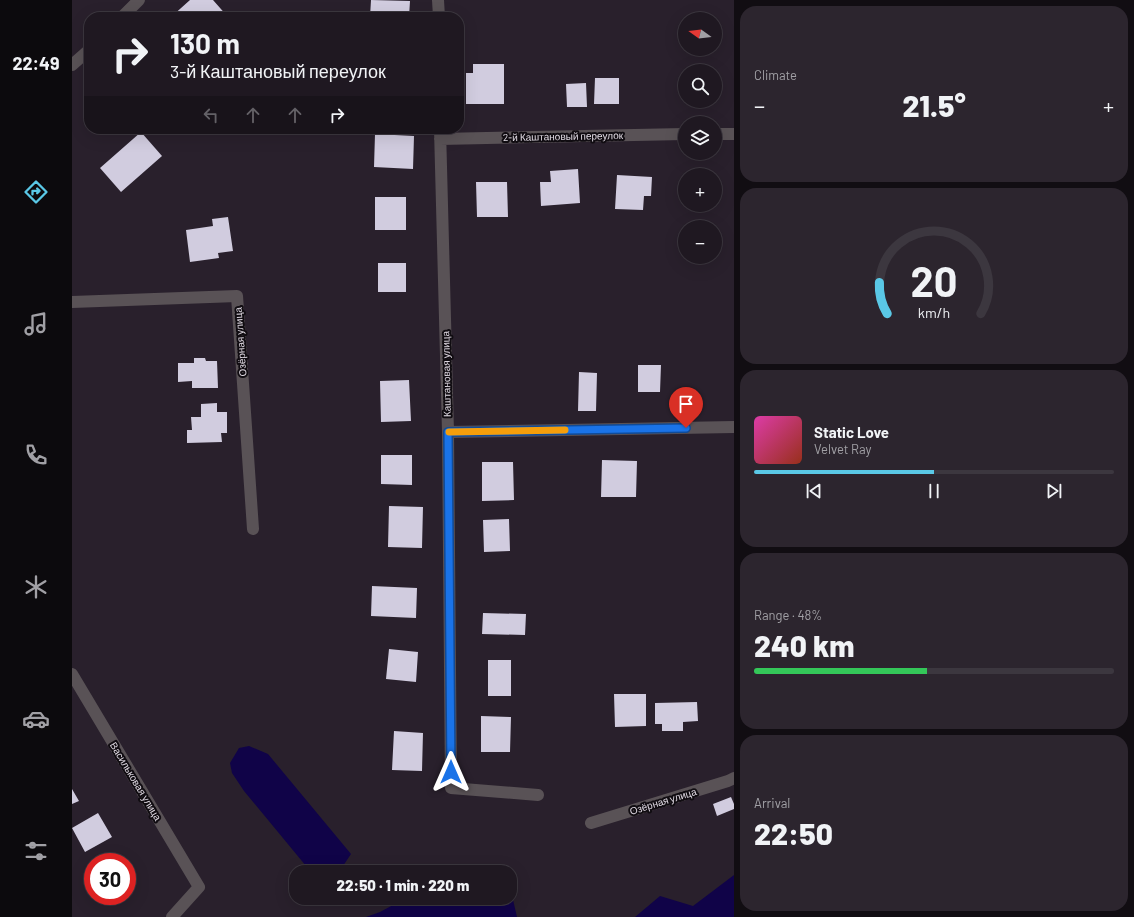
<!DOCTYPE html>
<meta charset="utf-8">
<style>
:root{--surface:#1f1821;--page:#2c252e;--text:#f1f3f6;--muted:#a1a0a5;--line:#3c373f;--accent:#5ac8e6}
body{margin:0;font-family:Barlow,sans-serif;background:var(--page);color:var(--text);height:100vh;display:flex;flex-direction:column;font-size:15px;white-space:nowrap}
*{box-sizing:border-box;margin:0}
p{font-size:13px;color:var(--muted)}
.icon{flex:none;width:22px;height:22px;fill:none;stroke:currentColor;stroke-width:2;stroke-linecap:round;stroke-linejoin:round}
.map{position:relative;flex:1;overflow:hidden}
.panel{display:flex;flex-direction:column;gap:6px;padding:6px;background:#110d12;width:400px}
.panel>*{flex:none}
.hud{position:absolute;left:12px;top:12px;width:380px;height:122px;border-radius:16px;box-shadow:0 4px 16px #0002,0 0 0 1px var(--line);background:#1f1821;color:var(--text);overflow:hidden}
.needle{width:26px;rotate:285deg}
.tools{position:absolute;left:606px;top:12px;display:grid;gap:8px}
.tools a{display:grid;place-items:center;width:44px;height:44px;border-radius:50%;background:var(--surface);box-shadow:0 4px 16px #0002,0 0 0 1px var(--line);font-size:20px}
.speed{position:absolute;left:12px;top:853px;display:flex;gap:8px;font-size:20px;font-weight:700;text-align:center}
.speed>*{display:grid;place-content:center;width:52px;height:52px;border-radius:50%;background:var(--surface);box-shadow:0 4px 16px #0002,0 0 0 1px var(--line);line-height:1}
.speed .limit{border:6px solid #d22;background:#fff;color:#111}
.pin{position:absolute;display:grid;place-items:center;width:34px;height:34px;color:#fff;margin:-41px -17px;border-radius:50% 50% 50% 0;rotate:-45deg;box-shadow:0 0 4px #0007}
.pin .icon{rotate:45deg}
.me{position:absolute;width:44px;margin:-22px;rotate:0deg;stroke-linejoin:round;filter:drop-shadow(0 0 3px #0008)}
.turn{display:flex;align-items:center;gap:14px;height:84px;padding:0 20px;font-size:18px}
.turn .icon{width:52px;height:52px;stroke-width:2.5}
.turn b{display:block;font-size:28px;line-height:34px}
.lanes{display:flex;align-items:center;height:38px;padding:0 20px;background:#0003;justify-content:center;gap:20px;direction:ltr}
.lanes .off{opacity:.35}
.big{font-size:30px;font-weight:800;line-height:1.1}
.panel .card{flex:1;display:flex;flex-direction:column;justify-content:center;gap:6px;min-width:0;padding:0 14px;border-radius:16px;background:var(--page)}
.panel .dial{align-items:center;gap:0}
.dial svg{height:104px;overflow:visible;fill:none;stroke:var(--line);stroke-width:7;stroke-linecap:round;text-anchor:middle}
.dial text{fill:var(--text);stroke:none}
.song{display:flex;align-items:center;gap:12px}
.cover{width:48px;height:48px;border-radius:6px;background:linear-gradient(135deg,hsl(320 70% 55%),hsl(10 70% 35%))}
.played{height:4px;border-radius:2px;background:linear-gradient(90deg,var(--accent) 50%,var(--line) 50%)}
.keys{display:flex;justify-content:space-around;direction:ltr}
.heat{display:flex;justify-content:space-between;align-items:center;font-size:22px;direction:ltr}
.charge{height:6px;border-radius:3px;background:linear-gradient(90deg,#34c759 48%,var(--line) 0)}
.trip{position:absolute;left:217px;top:865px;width:228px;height:40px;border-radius:16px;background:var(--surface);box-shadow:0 4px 16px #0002,0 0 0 1px var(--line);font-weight:800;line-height:40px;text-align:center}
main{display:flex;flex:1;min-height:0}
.dock{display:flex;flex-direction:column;width:72px;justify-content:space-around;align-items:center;background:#0c0a0d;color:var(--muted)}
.dock .icon{width:28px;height:28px}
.dock .active{color:var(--accent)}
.dock b{font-size:18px;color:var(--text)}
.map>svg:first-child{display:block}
</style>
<main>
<nav class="dock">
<b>22:49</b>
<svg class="icon active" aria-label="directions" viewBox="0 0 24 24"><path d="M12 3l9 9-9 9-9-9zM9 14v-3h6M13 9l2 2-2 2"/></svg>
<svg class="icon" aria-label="music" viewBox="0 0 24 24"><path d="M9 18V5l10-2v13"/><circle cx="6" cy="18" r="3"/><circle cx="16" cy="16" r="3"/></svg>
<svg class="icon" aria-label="phone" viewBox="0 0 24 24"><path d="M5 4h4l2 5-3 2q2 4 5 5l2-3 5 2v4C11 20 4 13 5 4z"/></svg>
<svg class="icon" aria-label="climate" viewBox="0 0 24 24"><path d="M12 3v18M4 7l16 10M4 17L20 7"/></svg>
<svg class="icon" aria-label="car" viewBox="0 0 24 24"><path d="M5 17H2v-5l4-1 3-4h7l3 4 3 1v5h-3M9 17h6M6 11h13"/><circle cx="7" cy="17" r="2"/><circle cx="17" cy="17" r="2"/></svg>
<svg class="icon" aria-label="filters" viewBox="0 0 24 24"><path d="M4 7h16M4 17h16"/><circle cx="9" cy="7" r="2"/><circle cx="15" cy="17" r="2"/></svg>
</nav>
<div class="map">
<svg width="662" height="917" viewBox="0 0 662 917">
<rect width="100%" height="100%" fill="#29202c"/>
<path fill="#100348" d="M177,746L196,754L279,854L267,872H241L234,866L172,791L160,773L158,763L167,748Z
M662,875V917H563L588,896L621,906Z
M438,891H439L445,917H294L308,912L334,898H438Z"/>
<path fill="#d1ccdf" d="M118,0H141L156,17H99Z
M299,0L338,1L337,17H298Z
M401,64H432V104H394V73H401Z
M523,78H547V104H522Z
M514,83L515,107H495L494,84Z
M69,132L90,156L49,192L28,168Z
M303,134L342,136L341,169L302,167Z
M506,169L508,203L469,206L468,182H479L478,171Z
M545,175L580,177L579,196H572L571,210L543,209Z
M404,182H435L436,217H405Z
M303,197H334V230H303Z
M156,217L161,251L146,253L147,258L118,262L114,230L141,226L140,219Z
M306,263H334V292H306Z
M122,358H133L134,361H145L146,388H120V381L106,382V363H122Z
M566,365H589L588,392H566Z
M507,372L525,373L524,411H506Z
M337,380L339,421L309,422L308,381Z
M145,403V412H155V433H149L150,442L115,443V430H120L119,417H129V404Z
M309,455H340V485L309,484Z
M530,460L565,461L564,497H529Z
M410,462H441L442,500L410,501Z
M317,506L351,507L350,548L316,547Z
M437,519L438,551L412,552L411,520Z
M300,586L345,588L344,618L299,616Z
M411,613L454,614L453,635L410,634Z
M317,649L346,652L344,682L314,679Z
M416,660H439V696H416Z
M542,694H574V726L543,727Z
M625,702L626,721L611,722V731H590V724H583V703Z
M409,716L439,717L438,752H409Z
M322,731L351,733L350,771L320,770Z
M0,789L7,801L0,804Z
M659,797L662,804V809L645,816L641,804Z
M26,813L40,837L13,852L0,828Z"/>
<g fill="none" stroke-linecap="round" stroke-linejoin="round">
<path stroke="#595256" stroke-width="12" d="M366,0L367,17
M50,17L67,0
M0,65L17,50
M368,129L376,432L379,788L466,795
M643,134H662
M368,139L613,134
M0,302L165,296L181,529
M376,432L662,427
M0,674L127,887L100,917
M519,823L656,781L662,778"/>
</g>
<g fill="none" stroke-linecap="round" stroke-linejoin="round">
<defs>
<path id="route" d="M379,772L376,432L614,428"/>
</defs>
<use href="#route" stroke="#114b97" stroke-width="10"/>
<use href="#route" stroke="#1a73e8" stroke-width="7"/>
<path stroke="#f59e0b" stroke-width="7" d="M377,432L493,430"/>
</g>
<g text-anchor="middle" stroke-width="4" stroke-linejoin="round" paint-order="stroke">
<g font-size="10" fill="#e0dae3" stroke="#100c11">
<text transform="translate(491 136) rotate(-1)" y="4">2-й Каштановый переулок</text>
<text transform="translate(168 342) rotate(-94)" y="4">Озёрная улица</text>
<text transform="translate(374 374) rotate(-91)" y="4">Каштановая улица</text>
<text transform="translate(64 781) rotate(59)" y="4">Васильковая улица</text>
<text transform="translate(591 801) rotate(-17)" y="4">Озёрная улица</text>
</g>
</g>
</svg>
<div class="tools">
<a><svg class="needle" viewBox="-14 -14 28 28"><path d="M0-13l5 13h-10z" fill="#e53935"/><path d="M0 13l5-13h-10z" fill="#a1a0a5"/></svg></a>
<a><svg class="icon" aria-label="search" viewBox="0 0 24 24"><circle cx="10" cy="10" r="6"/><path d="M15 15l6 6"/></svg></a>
<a><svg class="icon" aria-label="layers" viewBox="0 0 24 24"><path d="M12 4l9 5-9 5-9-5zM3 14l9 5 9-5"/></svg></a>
<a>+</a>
<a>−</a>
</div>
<div class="speed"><div class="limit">30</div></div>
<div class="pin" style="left:614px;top:428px;background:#d93025"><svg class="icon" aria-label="arrive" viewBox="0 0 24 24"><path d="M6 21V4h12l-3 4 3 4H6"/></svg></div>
<svg class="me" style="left:379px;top:772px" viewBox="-20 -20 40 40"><path d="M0-17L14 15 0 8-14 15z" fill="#1a73e8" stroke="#fff" stroke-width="4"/></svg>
<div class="trip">22:50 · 1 min · 220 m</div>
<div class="hud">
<div class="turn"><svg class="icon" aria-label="right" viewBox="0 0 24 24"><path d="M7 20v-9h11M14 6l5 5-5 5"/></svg><div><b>130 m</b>3-й Каштановый переулок</div></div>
<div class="lanes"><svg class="icon off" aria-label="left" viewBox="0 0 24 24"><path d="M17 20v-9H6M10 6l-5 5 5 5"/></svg><svg class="icon off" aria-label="ahead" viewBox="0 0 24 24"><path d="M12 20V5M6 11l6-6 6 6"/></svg><svg class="icon off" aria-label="ahead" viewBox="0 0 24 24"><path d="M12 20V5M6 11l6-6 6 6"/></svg><svg class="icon" aria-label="right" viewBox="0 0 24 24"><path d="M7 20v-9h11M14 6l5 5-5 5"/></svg></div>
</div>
</div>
<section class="panel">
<div class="card"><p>Climate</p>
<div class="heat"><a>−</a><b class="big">21.5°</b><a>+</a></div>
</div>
<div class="card dial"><svg viewBox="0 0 100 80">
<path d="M14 69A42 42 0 1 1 86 69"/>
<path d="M14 69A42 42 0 0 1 8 45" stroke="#5ac8e6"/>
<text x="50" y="56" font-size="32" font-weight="700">20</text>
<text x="50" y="72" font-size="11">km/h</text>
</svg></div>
<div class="card">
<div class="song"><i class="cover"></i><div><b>Static Love</b><p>Velvet Ray</p></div></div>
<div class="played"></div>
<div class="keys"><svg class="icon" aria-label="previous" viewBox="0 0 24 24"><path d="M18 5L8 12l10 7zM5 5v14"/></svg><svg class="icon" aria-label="pause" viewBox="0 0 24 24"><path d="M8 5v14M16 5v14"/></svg><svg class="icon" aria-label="next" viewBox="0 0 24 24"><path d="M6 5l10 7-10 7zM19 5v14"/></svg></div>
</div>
<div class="card"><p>Range · 48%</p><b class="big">240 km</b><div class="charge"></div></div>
<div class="card"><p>Arrival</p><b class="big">22:50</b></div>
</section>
</main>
